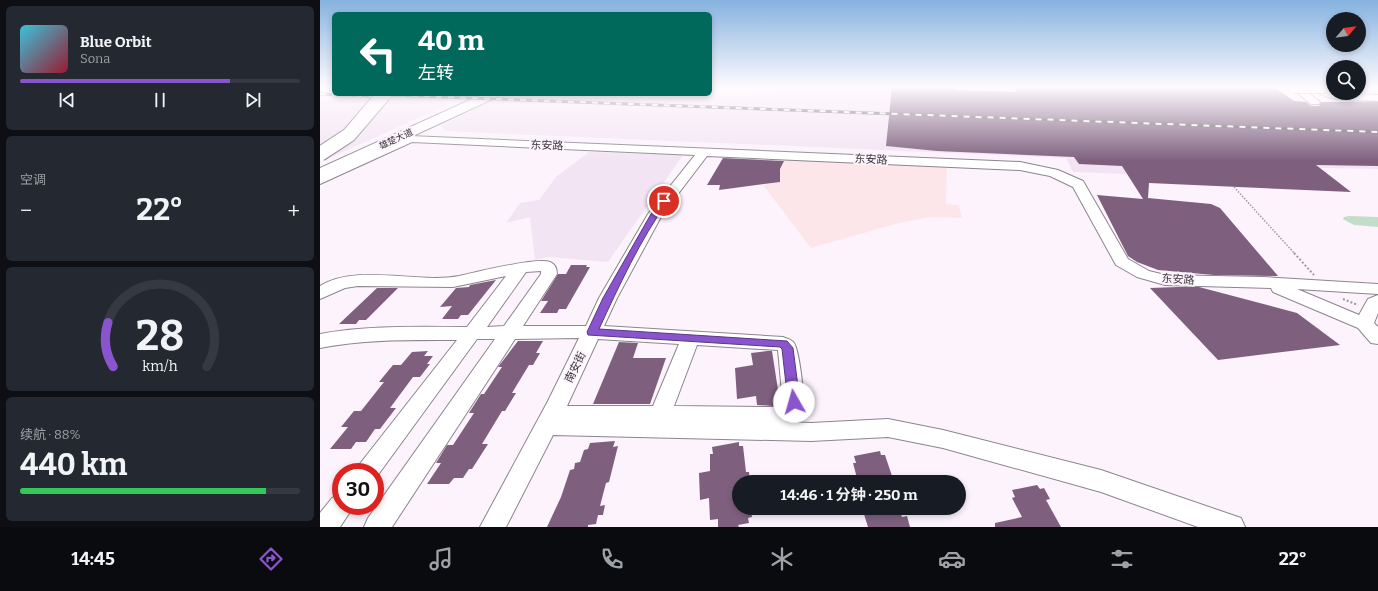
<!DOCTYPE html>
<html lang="zh">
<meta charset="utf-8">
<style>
:root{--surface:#171b24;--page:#242831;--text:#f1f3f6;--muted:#9ea1a6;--line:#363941;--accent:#8a54cd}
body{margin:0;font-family:Bitter,"Noto Sans SC",serif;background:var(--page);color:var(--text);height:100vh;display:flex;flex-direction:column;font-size:15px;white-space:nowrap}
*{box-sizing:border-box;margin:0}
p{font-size:13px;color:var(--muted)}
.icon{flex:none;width:22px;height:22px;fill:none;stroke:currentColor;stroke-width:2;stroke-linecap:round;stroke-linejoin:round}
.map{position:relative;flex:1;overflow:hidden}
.panel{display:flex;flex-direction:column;gap:6px;padding:6px;background:#0d0f14;width:320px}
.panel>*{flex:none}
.hud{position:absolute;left:12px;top:12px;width:380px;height:84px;border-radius:6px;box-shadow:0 2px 6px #0003;background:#00695c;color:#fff;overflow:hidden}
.needle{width:26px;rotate:62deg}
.fabs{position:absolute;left:1006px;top:12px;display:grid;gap:8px}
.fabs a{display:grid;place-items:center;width:40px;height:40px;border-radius:50%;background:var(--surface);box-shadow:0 2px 6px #0003;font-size:20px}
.speed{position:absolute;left:12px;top:463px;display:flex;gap:8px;font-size:20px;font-weight:700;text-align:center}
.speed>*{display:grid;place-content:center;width:52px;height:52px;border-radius:50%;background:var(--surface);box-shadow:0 2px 6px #0003;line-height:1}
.speed .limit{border:6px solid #d22;background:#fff;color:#111}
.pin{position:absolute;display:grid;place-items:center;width:34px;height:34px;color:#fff;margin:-17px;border:2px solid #fff;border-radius:50%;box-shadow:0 1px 4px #0007}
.me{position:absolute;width:44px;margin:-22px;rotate:353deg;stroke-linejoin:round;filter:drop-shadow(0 0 3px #0008)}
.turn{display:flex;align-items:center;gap:14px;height:84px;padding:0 20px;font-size:18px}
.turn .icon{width:52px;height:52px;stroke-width:2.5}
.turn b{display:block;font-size:28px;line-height:34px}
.big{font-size:30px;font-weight:700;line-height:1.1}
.panel .card{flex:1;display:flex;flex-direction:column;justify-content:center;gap:6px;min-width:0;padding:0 14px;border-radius:6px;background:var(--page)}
.panel .dial{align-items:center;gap:0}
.dial svg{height:104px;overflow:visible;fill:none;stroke:var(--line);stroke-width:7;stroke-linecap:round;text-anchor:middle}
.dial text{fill:var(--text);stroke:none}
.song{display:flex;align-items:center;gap:12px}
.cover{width:48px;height:48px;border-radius:6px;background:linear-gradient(135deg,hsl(190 70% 55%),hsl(350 70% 35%))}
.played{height:4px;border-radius:2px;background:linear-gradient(90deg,var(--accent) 75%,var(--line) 75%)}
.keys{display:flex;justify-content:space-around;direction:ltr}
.heat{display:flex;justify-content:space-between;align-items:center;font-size:22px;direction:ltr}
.charge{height:6px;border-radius:3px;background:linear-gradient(90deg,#34c759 88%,var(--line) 0)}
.trip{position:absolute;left:412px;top:475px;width:234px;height:40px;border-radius:20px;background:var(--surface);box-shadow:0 2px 6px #0003;font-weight:700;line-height:40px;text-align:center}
.menu{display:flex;height:64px;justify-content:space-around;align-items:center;background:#090b0e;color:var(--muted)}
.menu .icon{width:28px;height:28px}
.menu .active{color:var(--accent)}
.menu b{font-size:18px;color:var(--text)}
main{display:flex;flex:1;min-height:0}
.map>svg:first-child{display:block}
</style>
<main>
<section class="panel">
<div class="card">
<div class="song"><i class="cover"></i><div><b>Blue Orbit</b><p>Sona</p></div></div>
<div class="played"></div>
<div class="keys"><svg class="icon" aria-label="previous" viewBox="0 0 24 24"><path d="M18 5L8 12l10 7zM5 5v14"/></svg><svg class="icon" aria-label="pause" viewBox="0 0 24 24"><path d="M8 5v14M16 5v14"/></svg><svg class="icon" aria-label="next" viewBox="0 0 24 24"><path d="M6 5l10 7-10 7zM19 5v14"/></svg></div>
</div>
<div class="card"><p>空调</p>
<div class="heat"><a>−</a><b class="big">22°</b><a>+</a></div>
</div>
<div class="card dial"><svg viewBox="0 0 100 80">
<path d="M14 69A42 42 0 1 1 86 69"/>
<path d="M14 69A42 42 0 0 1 10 35" stroke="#8a54cd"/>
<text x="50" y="56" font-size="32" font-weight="700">28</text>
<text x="50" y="72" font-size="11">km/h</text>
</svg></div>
<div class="card"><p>续航 · 88%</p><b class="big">440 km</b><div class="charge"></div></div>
</section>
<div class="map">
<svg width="1058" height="527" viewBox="0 0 1058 527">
<rect width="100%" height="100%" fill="#fcf3fc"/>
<path fill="#f3e4f3" d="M462,87H571L1058,103V169L1001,168L807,174L753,172L746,158L191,134L126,131L120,126L187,94L418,95L453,94L456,89Z
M17,100L129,103L126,105H128L0,162V101Z
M269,152L363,155L288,262L228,257L215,260L210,217L186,223L200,203L219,200L236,177Z"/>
<path fill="#fce6ea" d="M464,160L627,167L626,204L639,205L642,218L611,217L579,223L491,248L443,185L460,182V169Z"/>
<path fill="#c2dec8" d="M1029,216L1058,217V227L1034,225L1023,219L1024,217Z"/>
<path fill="#7e607e" d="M572,87H634L635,90L696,92L695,87H954L974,101L986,102L991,106H999L1001,102H1058V166L996,165L1031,192L829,183L828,198L891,204L900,208L958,276L894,275L838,270L817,262L808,256L777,195L823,199L802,166L759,164L754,157L617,151L566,146Z
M403,158L464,161L460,169V182L399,190L400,185H387Z
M251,265H267L266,267H270L246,309H239L237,313H220L228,301H221L238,274H246Z
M176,280L148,315H141L138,319H122L132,306L120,307L136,288L149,287L150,285Z
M858,287H879L977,313L1020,345L898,360L830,288Z
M57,288H78L46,320H39L36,324H19Z
M198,341H223L216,353H220L213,365H209L192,393H196L185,411H182L162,444H168L152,469H149L143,478H134L129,484H107L121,463H116L127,445H133L154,413H149L161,394H164L182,367H178Z
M299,342L318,343L313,358H346L330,404H273Z
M108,351L104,356H113L107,364H110L100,377H93L70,408H76L60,429H55L46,442H36L31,449H10L28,427H21L34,411H41L64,382H59L73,365H81L92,352Z
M447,351H452L460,403L453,406L437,405L436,396L417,399L415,368L433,365L431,353Z
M295,441L293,447L298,446L289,482L286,483L280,506L285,505L283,515H278L276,524L268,525V527H227L241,497L250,470L254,469L255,463L260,462L264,450L268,449L270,443Z
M419,442V446H423L426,472H429L430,482H419V508H431L432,517L428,518L429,523L418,525L419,527H398V519L390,520L389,498L380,500L379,473L390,471V454H393L392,447Z
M560,451L561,455H565L574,482H538L533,463H536L534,456Z
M717,485L720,489L724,488L730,499L726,500L741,527H675V523L702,517L692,498L695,497L692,490Z
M542,508H579L582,517L587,516L590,527H548Z"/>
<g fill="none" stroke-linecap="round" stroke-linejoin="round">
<defs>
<path id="minor" d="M970,87H981L1000,102L999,104H991Z
M990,87H1002L1013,92V93L1058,95V101C1037,100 1006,103 990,87Z
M90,136L700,162L738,170L763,181L808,259L829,271L845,275L943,277L1058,284V294L977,289L1039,315L1048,299L1058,295V313L1054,323L1058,327V344L1051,343L1038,328L953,292L951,288L845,285L817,277L796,265L753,187L730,176L700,170L387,156L342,215L297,298L284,326L463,337C467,339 471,339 474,343C479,350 486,402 482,410C479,417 473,420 466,422L491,423L568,419L623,430L781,470L921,518L925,527H878L781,492L623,448L568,437L491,441L233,435L186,527H160L228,401L259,338L195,339L72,527H44L48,518L175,339H157L55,479V472H35L39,465L137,340C91,340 45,339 0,348V334C48,325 98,327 147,327L186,276L133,287L38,286L25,288L0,299V286C37,263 98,284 139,276C157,272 216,257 230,262C235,264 237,269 237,274L203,326H266L279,298L328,214L375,155L92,142L0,184V175ZM221,271V274L184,326L167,327L206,272ZM278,339L359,344L333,406H247ZM377,345L458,350L463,404L453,407L354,406Z
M21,494V506H34L20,527H0V513L12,498Z"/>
<path id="major" d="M163,94H179L177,97L0,179V168Z"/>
</defs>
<use href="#minor" stroke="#8d858d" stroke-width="2"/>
<use href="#major" stroke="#8d858d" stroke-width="2"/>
<path stroke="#a099a0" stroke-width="1.5" stroke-dasharray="1.5 1.5" stroke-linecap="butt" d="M914,187L975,254"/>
<path stroke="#a099a0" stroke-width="2" stroke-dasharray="2 2" stroke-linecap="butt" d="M974,253L994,275
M1023,299L1038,305"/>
<use href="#minor" fill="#fff" fill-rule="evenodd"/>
<use href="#major" fill="#fff" fill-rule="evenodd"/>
<defs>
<path id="rail" d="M0,94L48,96
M44,94L1058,132"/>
</defs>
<use href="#rail" stroke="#625d62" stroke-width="3"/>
<use href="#rail" stroke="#fcf3fc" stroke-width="2" stroke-dasharray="6" stroke-linecap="butt"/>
<defs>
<path id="minor-bridge" d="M974,88H1006"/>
<path id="highway-bridge" d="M0,154L29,135L64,94"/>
</defs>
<use href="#minor-bridge" stroke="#8d858d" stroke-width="12" stroke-linecap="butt"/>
<use href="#highway-bridge" stroke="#8d858d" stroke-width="16" stroke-linecap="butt"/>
<use href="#minor-bridge" stroke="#fff" stroke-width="10"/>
<use href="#highway-bridge" stroke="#fff" stroke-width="14"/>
</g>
<linearGradient id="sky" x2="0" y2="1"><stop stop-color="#85b2df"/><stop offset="0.54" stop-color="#fefafe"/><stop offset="1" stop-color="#fefafe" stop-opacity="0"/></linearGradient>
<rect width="1058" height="161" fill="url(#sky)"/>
<path fill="#8a54cd" stroke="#5a3785" d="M342,199H347L348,201C320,240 299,286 279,329L467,341L473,348L480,402L478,406L474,407L470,406L468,402L462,349L460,347L268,335L267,332L283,298L331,214Z"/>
<g text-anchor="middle" stroke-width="4" stroke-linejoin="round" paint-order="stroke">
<g font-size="9" fill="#3b373b" stroke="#fcf3fc">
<text transform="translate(76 139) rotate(-25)" y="3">雄楚大道</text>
</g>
<g font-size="11" fill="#3b373b" stroke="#fcf3fc">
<text transform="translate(227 145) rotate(2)" y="4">东安路</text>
<text transform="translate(551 159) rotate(3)" y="4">东安路</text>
<text transform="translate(858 279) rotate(4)" y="4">东安路</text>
<text transform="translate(255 367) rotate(-64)" y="4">南安街</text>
</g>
</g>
</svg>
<div class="fabs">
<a><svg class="needle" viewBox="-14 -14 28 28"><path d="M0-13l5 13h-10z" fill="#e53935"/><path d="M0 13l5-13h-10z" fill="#9ea1a6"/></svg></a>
<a><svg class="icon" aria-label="search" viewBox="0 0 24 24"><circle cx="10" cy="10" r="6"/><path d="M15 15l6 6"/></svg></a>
</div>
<div class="speed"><div class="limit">30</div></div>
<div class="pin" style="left:344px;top:201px;background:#d93025"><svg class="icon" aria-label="arrive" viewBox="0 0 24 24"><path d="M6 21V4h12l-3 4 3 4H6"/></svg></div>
<svg class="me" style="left:474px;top:402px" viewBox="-20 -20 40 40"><circle r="19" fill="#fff"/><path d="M0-13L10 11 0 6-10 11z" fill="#8a54cd"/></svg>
<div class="trip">14:46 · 1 分钟 · 250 m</div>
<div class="hud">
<div class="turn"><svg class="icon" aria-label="left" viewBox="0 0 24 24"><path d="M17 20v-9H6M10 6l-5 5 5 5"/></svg><div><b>40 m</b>左转</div></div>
</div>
</div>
</main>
<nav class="menu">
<b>14:45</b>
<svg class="icon active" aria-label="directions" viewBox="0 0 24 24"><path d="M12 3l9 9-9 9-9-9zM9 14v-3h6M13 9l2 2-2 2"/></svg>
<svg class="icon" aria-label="music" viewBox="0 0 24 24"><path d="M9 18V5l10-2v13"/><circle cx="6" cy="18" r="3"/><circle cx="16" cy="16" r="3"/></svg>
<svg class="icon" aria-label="phone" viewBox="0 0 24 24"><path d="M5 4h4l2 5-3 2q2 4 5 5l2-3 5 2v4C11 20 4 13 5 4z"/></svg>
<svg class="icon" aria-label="climate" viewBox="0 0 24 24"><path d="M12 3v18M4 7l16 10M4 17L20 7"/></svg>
<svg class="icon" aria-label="car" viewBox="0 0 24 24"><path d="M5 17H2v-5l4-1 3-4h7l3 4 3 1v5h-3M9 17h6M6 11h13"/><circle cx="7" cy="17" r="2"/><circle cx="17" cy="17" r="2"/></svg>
<svg class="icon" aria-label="filters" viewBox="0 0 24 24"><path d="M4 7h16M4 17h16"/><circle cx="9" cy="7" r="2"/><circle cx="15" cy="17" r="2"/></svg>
<b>22°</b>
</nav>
